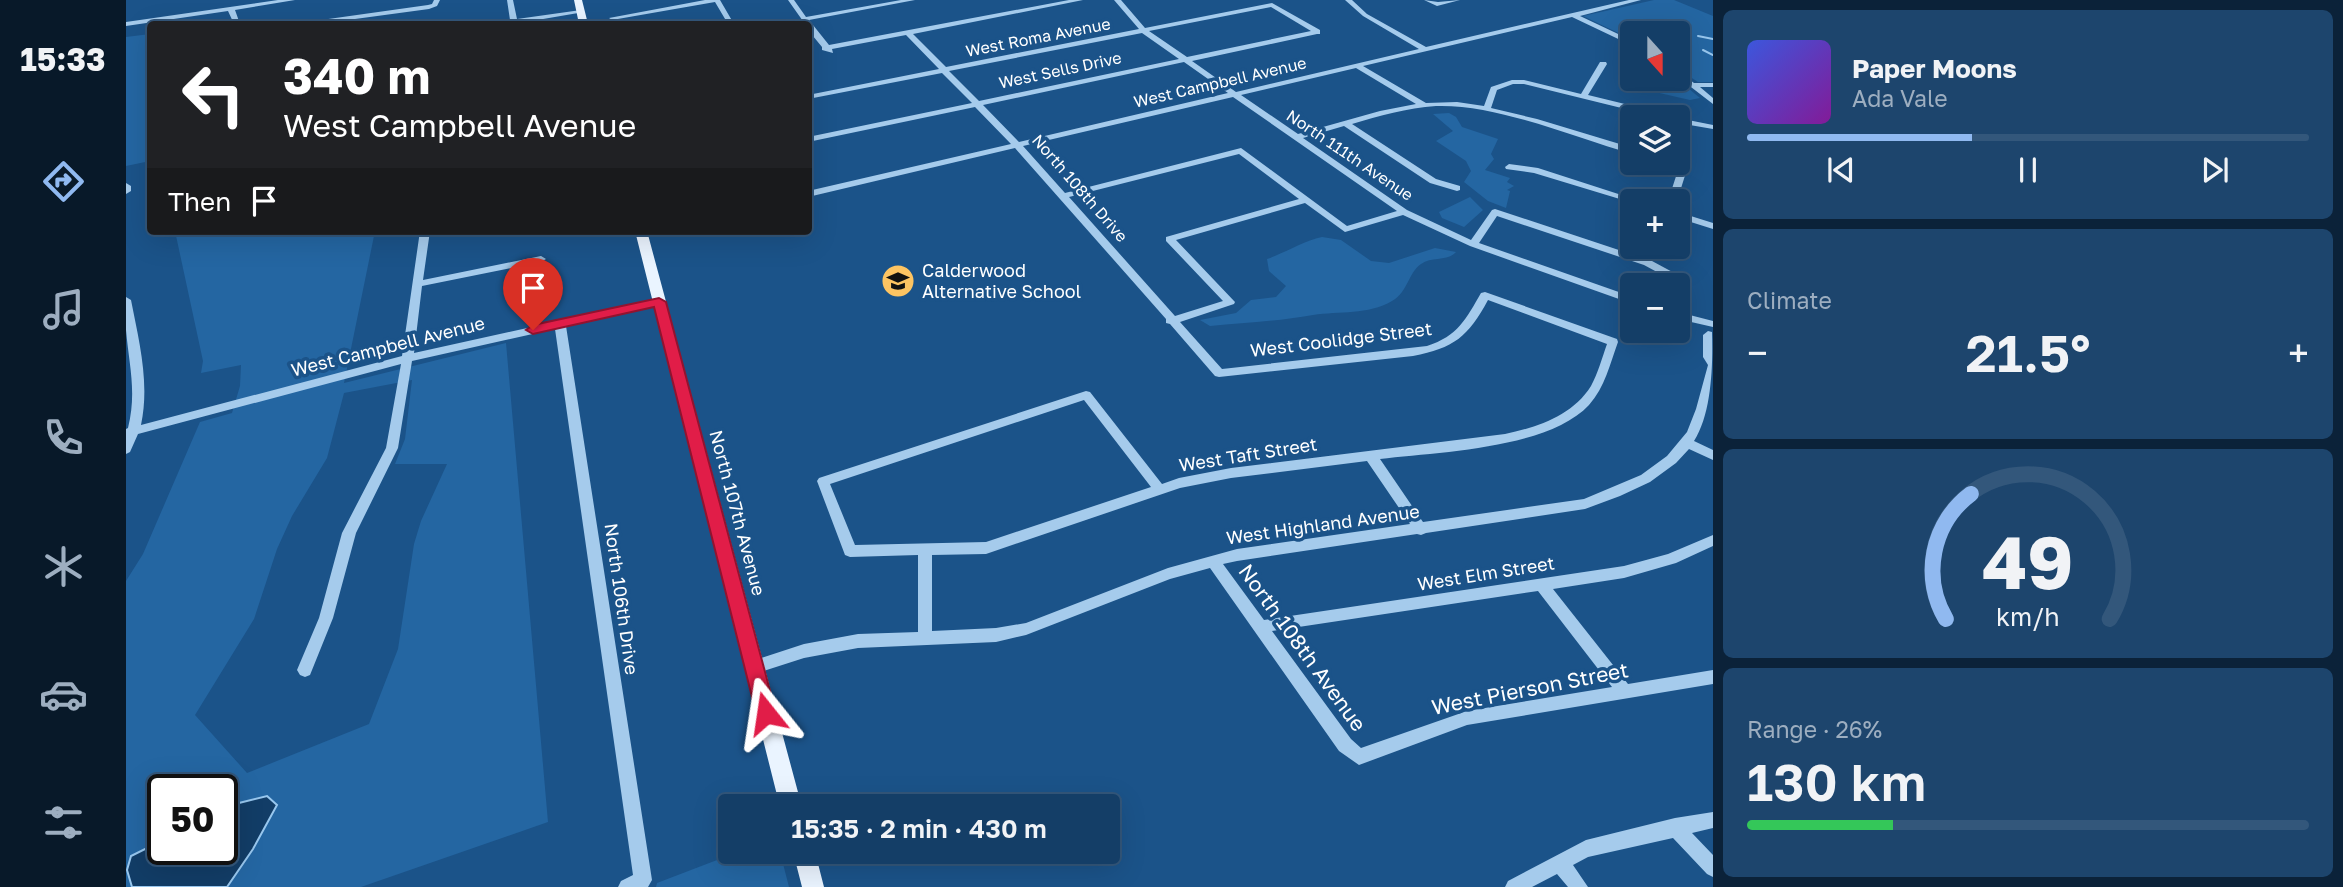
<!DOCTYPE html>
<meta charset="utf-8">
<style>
:root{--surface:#143e67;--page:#1d456d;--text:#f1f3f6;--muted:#9daec0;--line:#33577b;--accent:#90b9f0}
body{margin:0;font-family:"Golos Text",sans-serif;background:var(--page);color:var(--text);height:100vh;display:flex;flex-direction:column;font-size:26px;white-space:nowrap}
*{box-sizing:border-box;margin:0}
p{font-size:23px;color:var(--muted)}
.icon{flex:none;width:38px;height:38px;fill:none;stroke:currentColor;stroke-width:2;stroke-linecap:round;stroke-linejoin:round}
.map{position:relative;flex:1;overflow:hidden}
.drawer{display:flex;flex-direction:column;gap:10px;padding:10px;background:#0b2239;width:630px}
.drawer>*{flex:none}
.top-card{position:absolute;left:21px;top:21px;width:665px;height:214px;border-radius:7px;box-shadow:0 7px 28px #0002,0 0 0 2px var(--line);background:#202124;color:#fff;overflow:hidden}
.needle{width:46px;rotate:159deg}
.controls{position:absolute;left:1494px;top:21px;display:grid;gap:14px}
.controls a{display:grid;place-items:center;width:70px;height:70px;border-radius:7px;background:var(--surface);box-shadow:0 7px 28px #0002,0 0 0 2px var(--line);font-size:35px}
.speed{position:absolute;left:21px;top:774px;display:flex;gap:14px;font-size:35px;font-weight:700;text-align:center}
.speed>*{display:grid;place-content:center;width:91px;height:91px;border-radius:50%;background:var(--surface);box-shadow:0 7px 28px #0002,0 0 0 2px var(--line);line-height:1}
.speed .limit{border:4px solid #111;border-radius:10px;background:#fff;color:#111}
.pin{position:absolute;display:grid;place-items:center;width:60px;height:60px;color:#fff;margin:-72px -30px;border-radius:50% 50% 50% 0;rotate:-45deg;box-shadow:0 0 7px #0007}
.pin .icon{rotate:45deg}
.me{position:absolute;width:77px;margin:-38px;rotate:345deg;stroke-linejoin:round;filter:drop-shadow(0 0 5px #0008)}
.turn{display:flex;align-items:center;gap:24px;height:147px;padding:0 21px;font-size:32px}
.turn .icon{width:91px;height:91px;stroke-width:2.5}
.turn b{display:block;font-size:49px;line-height:60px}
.then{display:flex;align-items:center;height:66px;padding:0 21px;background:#0003;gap:14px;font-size:26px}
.big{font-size:52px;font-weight:600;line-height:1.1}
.drawer .card{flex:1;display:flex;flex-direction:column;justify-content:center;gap:10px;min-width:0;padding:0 24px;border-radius:10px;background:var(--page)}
.drawer .dial{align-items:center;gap:0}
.dial svg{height:182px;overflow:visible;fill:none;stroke:var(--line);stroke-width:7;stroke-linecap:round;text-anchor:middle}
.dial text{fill:var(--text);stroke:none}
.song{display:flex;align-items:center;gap:21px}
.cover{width:84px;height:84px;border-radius:10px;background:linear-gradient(135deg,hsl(230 70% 55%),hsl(290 70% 35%))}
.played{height:7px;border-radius:4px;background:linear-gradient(90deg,var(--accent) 40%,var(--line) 40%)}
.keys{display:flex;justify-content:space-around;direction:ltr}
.heat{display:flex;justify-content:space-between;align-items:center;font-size:38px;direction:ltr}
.charge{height:10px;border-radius:5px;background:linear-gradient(90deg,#34c759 26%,var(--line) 0)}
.trip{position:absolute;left:592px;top:794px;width:402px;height:70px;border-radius:7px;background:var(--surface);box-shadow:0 7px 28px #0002,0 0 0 2px var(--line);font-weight:600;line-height:70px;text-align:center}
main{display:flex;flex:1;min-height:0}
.tabs{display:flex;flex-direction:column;width:126px;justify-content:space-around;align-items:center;background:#081929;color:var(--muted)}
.tabs .icon{width:49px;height:49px}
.tabs .current{color:var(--accent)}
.tabs b{font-size:32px;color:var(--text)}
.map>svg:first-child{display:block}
</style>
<main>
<nav class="tabs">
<b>15:33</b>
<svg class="icon current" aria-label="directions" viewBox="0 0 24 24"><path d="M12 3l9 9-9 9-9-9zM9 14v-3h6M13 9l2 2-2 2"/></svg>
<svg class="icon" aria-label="music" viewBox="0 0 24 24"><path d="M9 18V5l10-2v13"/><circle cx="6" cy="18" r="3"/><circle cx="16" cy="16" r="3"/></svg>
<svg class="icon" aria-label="phone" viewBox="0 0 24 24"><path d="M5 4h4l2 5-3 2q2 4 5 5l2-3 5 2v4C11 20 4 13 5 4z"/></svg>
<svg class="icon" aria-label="climate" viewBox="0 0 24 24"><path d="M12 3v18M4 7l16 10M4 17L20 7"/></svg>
<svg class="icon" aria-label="car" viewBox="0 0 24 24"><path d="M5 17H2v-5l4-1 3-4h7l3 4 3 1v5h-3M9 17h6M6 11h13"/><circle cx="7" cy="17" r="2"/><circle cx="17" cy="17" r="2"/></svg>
<svg class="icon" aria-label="filters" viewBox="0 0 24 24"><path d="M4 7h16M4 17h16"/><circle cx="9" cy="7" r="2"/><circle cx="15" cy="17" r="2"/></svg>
</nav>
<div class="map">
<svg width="1587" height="887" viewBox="0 0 1587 887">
<rect width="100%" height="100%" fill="#1b5389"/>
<path fill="#2466a2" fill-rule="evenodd" d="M1528,0H1548L1587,16V82H1572L1552,69V33H1507V40L1457,16Z
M24,34V161L0,166V37Z
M1540,79H1551L1574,98L1564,100L1529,92L1525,87Z
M1323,113L1330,117L1336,127L1372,139L1365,154L1368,159L1359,170L1384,178L1381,182L1388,186L1381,190L1384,191L1380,208L1362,201L1338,182L1345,171L1340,161L1310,141L1327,131L1307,114Z
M1344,197L1357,210L1338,227L1316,218L1313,212Z
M49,231H249L218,383L380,343L422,822L235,887H0V581L17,554L74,422L106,413L114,386L115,365L75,373L77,361ZM286,380L279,439L269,464H321L295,521L288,544L272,649L243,724L121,773L69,715L128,619L151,549L166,516L201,458L218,393ZM37,789H96V849H37Z
M1196,237L1215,240L1245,261L1263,263L1309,248L1330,252C1321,262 1306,256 1295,264C1282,273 1282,292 1266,301C1242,315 1213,311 1187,315C1153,321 1119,323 1084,326L1074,320L1110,313L1125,300L1150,297L1160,286L1143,271L1141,259C1161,252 1177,241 1196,237Z
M612,852H654L663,887H530L531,883Z"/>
<path fill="#123d67" stroke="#98c7ee" stroke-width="2" d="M141,796L151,805L127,849L101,887H6L1,870L5,856L37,840V849H96V812L105,805Z"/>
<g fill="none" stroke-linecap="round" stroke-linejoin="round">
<path stroke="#98c7ee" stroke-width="2" d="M1572,36L1587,39
M1577,50L1587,55"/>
<path fill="#a5cbec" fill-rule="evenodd" d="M152,0H169L109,10L114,24H108L102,11L0,26V22Z
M308,0H314L311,6L303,9L192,24H177L181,22L302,5L306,4Z
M381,0H387L391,19L455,10L458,12L388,24H367L368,23L384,20Z
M579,0H594L608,24H602L589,2L486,20L483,18Z
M662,0H668L680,17L775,0H789L683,20L703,45L943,0H957L787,34L820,67L1013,29L988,0H995L1019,28L1146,3L1194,30V34H1191L1066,61L1110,92L1293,49L1237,16L1219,0H1226L1241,14L1300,47L1503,0H1515L1454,16L1507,41V46L1446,17L1237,66L1300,103L1331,102L1358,106L1365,87L1386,80H1398L1455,94L1474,62H1480L1481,64L1462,95L1544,115L1545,117H1532L1398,84H1387L1371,90L1365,108L1411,119L1507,148V154C1446,137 1372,104 1310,106C1281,108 1253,116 1226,124L1310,179L1334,186V190L1331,191L1304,183L1218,126L1177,138L1281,210L1345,240L1366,210L1369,209L1526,261L1552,275V279H1544L1518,265L1371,216L1353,243L1507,297V304L1344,246L1277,215L1219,232L1179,203L1050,240L1109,302L1108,304L1054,322L1096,369L1301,346C1332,336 1340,319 1355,293L1359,292L1491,339L1492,342C1484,364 1479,387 1463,405C1422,449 1312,452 1254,459L1297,522L1458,499L1515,475L1541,456L1561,432L1570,409L1582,365L1577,357V335L1582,331L1586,332C1587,364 1586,413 1568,441L1587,450V460L1563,449L1550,463L1524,482L1494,496L1459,509L1300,533L1295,535L1291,534L1111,561L1097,564L1138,620L1498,566L1542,554L1587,535V546L1550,563L1498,578L1427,589L1502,684L1587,670V684L1341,725L1233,765L1213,751L1084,568L1044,579L900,635L870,642L732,648L678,658L628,674L623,672L620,667L623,662L678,644L732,634L792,632V555L724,557L719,555L691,481L693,478L960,391L964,392L1036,484L1053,478L1105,468L1379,434C1412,427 1446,416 1465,386C1472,373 1476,358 1481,344L1362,300C1342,337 1328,348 1287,356L1093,377L1089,376L1044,324L1040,323V319L889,148L682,197V191L885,144L849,107L682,142V137L846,103L816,73L682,99V95L813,69L780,35L706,49L707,53L696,50V47L682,30V24H679ZM1145,7L1185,31L1061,57L1023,31ZM1016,33L1053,59L853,101L823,71ZM1058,62L1102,93L893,142L857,105ZM1230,68L1290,104L1254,111L1172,134L1115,95ZM1107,97L1271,211L1221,226L1115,148L939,193L897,146ZM1113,154L1173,199L1040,237V241L1097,301L1049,316L943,197ZM958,400L1025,487L860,542L729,545L704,484ZM1241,461L1284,524L1111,549L1042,568L900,623L870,628L806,631V555L860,554L1054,488L1105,478ZM1412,591L1486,687L1341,711L1235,748L1225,739L1146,631Z
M1298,0L1312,2L1334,0L1311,6Z
M1552,71L1568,83H1587V87H1574L1587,98V104L1552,77Z
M1552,118L1587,125V129L1552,123Z
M1552,162L1562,166L1551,201H1542L1553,167L1542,163Z
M1383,164L1412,168L1514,201H1507V203L1408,173L1380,169L1379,167Z
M0,183L5,186V191L0,194Z
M1552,212L1587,223V229L1552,218Z
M294,231H304L297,280L415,256L420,259L415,262L296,286L288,353L533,299L538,302L533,305L440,326L526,880L522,887H492L495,881L507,875L429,329L286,361L272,448L230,533L207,618L184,675L179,677L174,675L171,670L193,618L216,533L260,448L275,364L12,434L4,452L0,454V429L2,428C11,392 3,365 0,330C0,319 0,308 0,297L5,300C13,341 24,383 15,425L276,356Z
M1552,312L1587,321V327L1552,319Z
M1587,812V828L1566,833L1587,855V877L1581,874L1547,838L1462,857L1447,865L1462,887H1442L1431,874L1406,887H1379L1382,881L1460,840L1549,818Z"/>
<path fill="#eaf4ff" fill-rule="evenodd" d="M448,0H456L462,24H453Z
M509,231H521L676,807H654Z
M667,852H689L698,887H676Z"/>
</g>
<path fill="#e11d48" stroke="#92132f" stroke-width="2" d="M533,298L540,302L650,713L648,720L640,723L633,720L630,713L528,307L407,334L400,330L407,325Z"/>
<defs>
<symbol id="school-disc" viewBox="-11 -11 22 22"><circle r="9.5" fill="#fdc462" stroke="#1b5389"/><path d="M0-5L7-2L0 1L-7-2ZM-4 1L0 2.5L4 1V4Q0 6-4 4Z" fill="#111"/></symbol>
</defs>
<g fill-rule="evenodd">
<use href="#school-disc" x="753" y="262" width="38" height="38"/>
</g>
<g text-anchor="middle" stroke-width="7" stroke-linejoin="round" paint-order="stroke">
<g font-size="16" fill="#fff" stroke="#1b5389">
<text transform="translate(912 37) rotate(-11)" y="6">West Roma Avenue</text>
<text transform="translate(934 70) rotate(-12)" y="6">West Sells Drive</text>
<text transform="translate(1094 82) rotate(-13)" y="6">West Campbell Avenue</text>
<text transform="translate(1224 155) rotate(34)" y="6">North 111th Avenue</text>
<text transform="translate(954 188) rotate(49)" y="6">North 108th Drive</text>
</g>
<g font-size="18" fill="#fff" stroke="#1b5389" text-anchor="start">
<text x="796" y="277">Calderwood<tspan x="796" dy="21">Alternative School</tspan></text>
</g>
<g font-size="18" fill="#fff" stroke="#1b5389">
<text transform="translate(1215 340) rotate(-7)" y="6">West Coolidge Street</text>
<text transform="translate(262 347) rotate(-14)" y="6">West Campbell Avenue</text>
<text transform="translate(1122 455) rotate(-9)" y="6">West Taft Street</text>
<text transform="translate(611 513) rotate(75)" y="6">North 107th Avenue</text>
<text transform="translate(1197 525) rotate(-8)" y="6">West Highland Avenue</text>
<text transform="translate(1360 574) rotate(-9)" y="6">West Elm Street</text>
<text transform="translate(495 599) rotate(82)" y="6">North 106th Drive</text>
</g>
<g font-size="21" fill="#fff" stroke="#1b5389">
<text transform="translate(1176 648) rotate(54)" y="7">North 108th Avenue</text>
<text transform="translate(1404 689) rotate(-11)" y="7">West Pierson Street</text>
</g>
</g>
</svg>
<div class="controls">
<a><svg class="needle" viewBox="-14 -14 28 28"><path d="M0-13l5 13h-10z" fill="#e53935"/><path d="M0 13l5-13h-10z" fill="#9daec0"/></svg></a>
<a><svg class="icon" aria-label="layers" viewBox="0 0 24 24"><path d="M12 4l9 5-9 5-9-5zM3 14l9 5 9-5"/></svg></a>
<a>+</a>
<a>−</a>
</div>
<div class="speed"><div class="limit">50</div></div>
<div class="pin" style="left:407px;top:330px;background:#d93025"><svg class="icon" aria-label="arrive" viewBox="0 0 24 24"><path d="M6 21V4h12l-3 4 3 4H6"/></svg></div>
<svg class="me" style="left:640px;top:713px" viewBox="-20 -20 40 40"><path d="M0-17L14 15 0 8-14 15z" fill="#e11d48" stroke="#fff" stroke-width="4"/></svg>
<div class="trip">15:35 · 2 min · 430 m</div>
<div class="top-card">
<div class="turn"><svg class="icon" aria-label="left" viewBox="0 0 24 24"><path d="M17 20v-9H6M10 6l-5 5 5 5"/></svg><div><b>340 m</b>West Campbell Avenue</div></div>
<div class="then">Then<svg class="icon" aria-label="arrive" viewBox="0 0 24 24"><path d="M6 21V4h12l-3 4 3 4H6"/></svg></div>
</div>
</div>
<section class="drawer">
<div class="card">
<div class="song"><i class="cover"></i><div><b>Paper Moons</b><p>Ada Vale</p></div></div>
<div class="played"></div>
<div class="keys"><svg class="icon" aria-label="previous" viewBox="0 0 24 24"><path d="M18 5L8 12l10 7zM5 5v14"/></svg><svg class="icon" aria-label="pause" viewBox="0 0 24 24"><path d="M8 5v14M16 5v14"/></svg><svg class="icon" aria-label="next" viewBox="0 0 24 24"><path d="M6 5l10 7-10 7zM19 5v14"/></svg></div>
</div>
<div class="card"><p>Climate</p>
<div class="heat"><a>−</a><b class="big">21.5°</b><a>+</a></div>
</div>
<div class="card dial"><svg viewBox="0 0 100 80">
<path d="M14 69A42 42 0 1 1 86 69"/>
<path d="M14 69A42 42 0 0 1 25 14" stroke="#90b9f0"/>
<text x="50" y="56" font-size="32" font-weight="700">49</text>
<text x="50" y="72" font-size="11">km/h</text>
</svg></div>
<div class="card"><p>Range · 26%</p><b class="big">130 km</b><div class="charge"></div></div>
</section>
</main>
